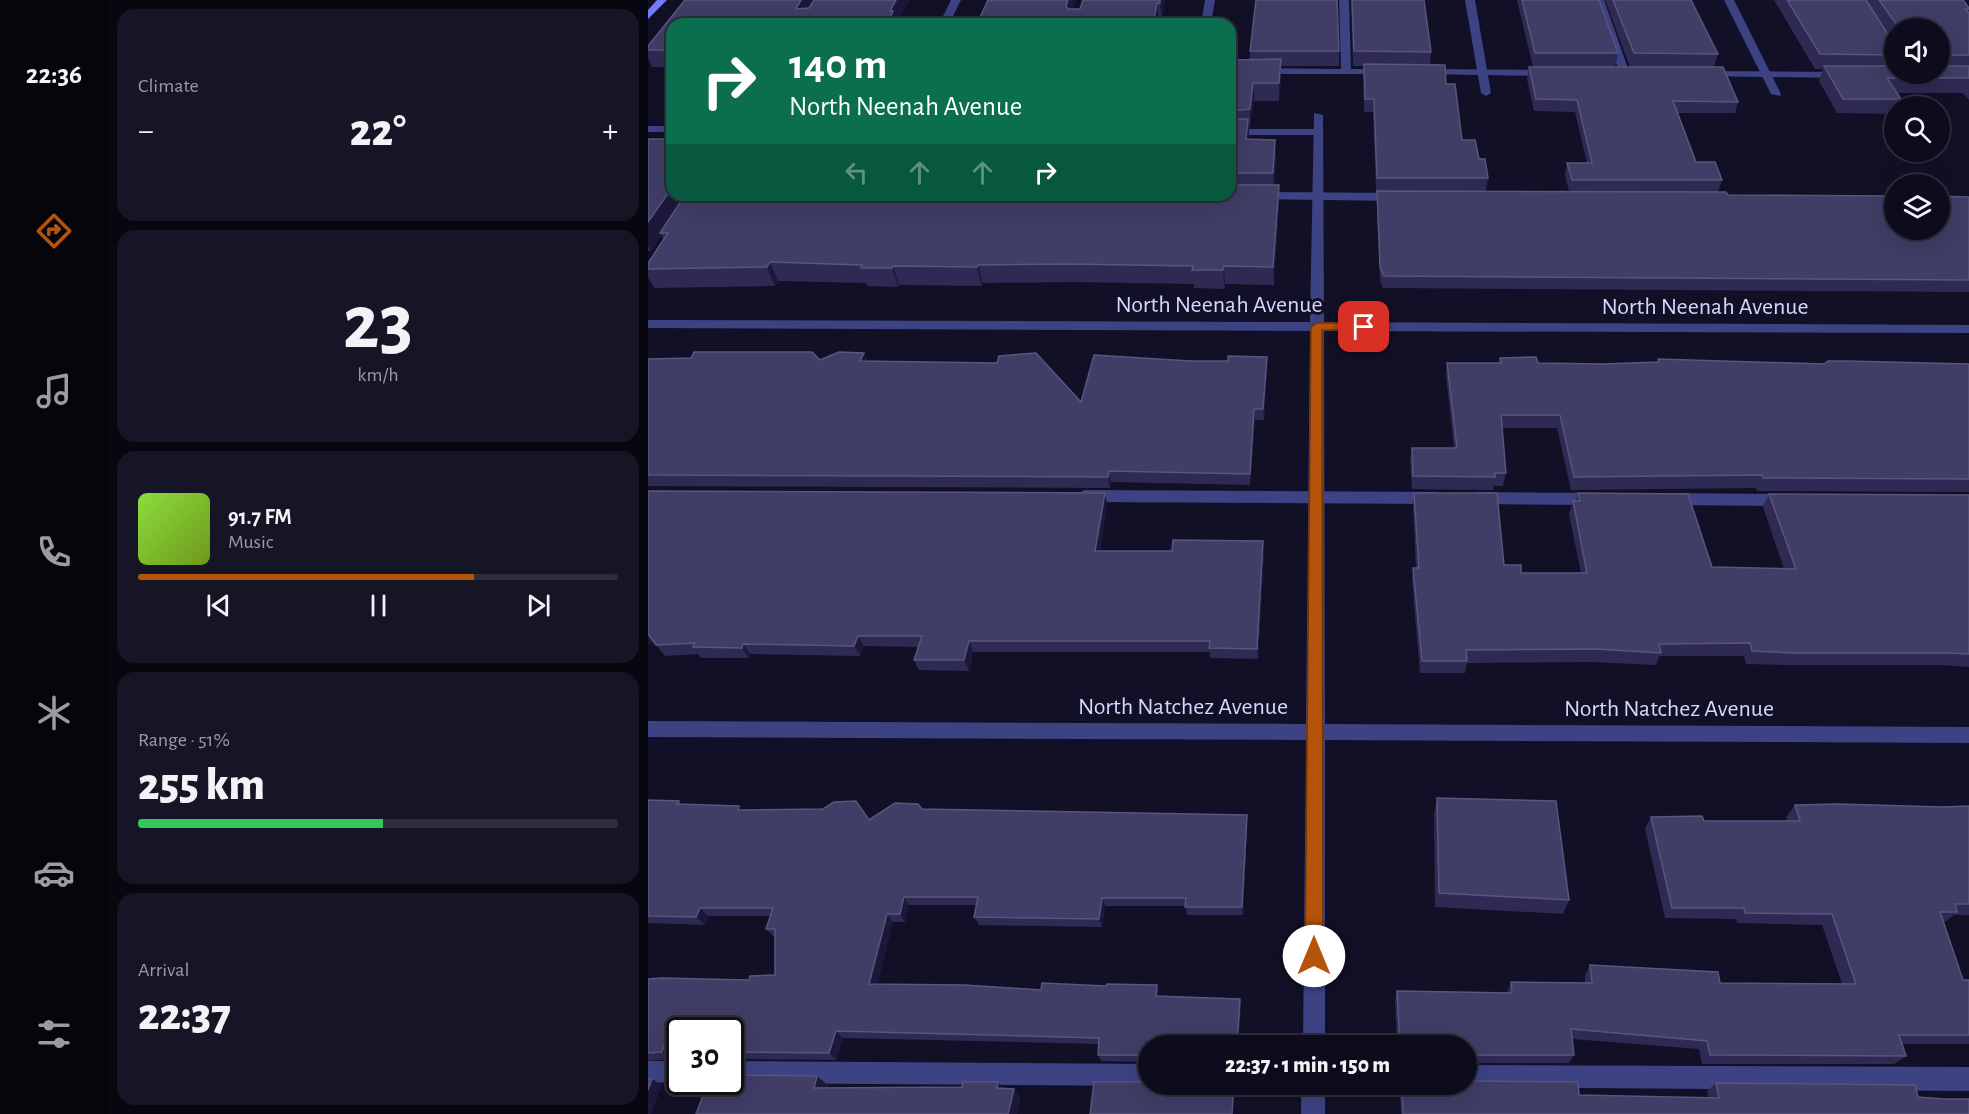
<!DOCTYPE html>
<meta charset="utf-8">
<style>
:root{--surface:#0d0c1c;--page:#161525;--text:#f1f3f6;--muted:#9a9ba3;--line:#2d2c3b;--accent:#b45309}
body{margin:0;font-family:"Alegreya Sans",sans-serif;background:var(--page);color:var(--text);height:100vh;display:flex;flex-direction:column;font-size:22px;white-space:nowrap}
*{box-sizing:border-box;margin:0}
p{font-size:20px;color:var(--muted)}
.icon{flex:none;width:33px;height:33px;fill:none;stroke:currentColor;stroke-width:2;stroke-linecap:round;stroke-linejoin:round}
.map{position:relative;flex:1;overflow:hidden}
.panel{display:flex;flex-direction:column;gap:9px;padding:9px;background:#07070f;width:540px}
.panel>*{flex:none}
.hud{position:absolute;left:18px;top:18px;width:570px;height:183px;border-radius:18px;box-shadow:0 6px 24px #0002,0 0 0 2px var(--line);background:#0b6e4f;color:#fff;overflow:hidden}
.tools{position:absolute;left:1236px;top:18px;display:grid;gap:12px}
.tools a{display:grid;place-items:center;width:66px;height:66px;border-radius:50%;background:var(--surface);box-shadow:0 6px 24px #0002,0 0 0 2px var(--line);font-size:30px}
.speed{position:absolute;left:18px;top:1017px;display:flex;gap:12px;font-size:30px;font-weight:700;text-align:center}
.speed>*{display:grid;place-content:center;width:78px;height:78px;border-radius:50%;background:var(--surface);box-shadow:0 6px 24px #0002,0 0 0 2px var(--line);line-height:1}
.speed .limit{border:3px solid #111;border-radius:9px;background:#fff;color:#111}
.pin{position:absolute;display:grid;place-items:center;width:51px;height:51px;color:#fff;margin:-26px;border-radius:12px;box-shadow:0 3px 9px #0006}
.me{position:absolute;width:66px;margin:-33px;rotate:0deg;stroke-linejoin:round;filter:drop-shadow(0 0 4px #0008)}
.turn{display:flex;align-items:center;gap:21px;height:126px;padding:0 24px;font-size:27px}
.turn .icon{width:78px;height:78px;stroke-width:2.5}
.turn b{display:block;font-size:42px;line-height:51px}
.lanes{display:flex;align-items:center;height:57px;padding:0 24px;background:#0003;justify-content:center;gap:30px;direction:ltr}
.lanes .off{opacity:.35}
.big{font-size:45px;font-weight:800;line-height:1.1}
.panel .card{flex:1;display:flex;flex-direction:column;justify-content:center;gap:9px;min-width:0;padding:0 21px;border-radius:18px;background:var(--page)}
.panel .dial{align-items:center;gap:0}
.dial b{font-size:78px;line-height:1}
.song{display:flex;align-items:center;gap:18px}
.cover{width:72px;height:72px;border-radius:9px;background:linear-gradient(135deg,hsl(90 70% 55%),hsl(80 70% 35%))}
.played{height:6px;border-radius:3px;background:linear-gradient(90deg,var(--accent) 70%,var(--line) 70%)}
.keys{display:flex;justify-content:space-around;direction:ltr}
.heat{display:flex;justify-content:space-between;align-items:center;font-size:33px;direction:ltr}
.charge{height:9px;border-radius:4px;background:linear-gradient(90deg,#34c759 51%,var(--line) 0)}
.trip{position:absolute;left:490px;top:1035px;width:339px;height:60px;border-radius:30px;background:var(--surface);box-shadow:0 6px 24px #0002,0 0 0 2px var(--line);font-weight:800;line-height:60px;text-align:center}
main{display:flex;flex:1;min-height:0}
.tabs{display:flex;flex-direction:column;width:108px;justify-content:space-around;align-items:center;background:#05050b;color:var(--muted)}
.tabs .icon{width:42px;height:42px}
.tabs .active{color:var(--accent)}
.tabs b{font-size:27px;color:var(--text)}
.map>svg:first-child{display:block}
</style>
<main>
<nav class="tabs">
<b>22:36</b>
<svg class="icon active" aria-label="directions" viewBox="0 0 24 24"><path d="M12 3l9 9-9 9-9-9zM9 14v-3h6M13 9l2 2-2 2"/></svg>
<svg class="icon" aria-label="music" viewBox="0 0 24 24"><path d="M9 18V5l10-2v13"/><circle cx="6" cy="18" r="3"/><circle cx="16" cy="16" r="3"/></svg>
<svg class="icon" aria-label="phone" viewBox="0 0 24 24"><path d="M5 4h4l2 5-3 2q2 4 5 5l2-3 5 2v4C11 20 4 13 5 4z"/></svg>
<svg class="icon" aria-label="climate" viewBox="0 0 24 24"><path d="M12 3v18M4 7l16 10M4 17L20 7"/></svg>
<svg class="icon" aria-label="car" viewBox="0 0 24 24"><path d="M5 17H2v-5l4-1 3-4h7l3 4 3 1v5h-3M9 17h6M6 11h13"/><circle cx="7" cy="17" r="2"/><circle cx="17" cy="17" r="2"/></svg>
<svg class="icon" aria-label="filters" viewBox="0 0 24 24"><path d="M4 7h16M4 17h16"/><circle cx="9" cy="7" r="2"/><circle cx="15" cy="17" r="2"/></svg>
</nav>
<section class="panel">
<div class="card"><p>Climate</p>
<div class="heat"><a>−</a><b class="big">22°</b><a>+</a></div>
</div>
<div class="card dial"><b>23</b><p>km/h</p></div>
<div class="card">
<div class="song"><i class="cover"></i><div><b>91.7 FM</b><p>Music</p></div></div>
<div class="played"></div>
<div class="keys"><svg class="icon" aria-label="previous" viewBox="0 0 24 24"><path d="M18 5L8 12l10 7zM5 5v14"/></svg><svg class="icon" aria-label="pause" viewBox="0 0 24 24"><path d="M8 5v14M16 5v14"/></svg><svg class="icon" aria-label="next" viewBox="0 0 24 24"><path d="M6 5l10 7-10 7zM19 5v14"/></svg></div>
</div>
<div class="card"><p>Range · 51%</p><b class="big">255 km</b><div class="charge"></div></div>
<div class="card"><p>Arrival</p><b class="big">22:37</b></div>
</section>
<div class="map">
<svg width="1321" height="1114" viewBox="0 0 1321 1114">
<rect width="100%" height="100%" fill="#111026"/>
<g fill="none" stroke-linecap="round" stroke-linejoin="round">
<path fill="#3d4283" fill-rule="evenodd" d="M691,0H701L703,69H737L742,72L741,74H582V68L693,69Z
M946,0H956L982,74L981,76L972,74Z
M775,69L902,70L907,73L902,76L771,74V70Z
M1057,71L1193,72L1198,75L1193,78L1053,76V72Z
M0,126H24V132H0Z
M582,129H670L676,132L670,135H582Z
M608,192L751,193L757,197L751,201L604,199L602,196Z
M436,490L788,492L796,498L788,504L436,502L428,496Z
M829,492L950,493L958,499L950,505L829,504L821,498Z
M1021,493L1139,494L1147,500L1139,506L1021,505L1013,499Z
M0,1061H32V1082H37L0,1083Z
M82,1061L501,1064V1084H506L501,1086L82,1083L77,1082H82Z
M819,1065L1321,1067V1091L819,1087L812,1084H819Z"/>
<path fill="#3d4283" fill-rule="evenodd" d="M303,0H313L301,24H291Z
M557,0H567L563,24H553Z
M817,0H827L843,93L838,96L833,93Z
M1076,0H1086L1133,94L1132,96L1123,94Z
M666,113L675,115L676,322L1321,325V333L676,331L677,724L1321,727V743L677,740V1046H655L658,740L0,737V721L658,724L662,331L0,328V320L662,322Z
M653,1084H677V1114H653Z"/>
<path fill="#717dfa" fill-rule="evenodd" d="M9,0H19L0,19V10Z"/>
</g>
<path fill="#2e2a54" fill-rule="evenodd" d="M37,0H261L249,24H24V67H4L0,58V46Z
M340,0H428L425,9H432L435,0H517L514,20H511L510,24H329Z
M703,0H776L783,52L782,65L798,84L814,140L831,159L840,178L838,191H921L917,175L919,163H939L927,112L886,111L879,79L881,67H885L869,0H951L970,53L967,67H982L957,0H1043L1070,54L1066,67L1090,102L1087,113H1030L1048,162L1074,180L1070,192L1080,195L1321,197V292L735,288L732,280L729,203V191H728L725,112H716L715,66H705Z
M1126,0H1315L1321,8V100L1315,93H1248L1253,99L1250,106H1246V114L1189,113L1171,81L1175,69H1167ZM1246,28H1292V74H1246Z
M602,51H691V66H633V77L631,101H606L602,127H601V139L627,140L628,158L626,185H631V203L626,285L577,284V289L546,288V284L424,282L335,283L334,286L251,285L250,287L219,286L218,283L130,281L127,286L6,288L0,277V263L15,239L13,235L3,251H0V139H21L24,195H582V60H602Z
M216,353L219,361L433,402L543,361H580L619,357V368L616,420H607L602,485L463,482L462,488L0,486V359L172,360Z
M852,358L890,363L954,364L1009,362L1010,359L1176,364H1321V492L1109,491L1108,488L923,490L909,428H854L858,473L855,486H846L845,490L764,489L762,461L764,448H806L798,376L799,363H851Z
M0,491L457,493L459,504L452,551L616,552L610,659L562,658V652H325L321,671L271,670L266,660L270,647L216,646L212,656L102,654L101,658H53L50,654L17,656L5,641Z
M766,493L856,565L873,573H933L921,514L925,501H928L930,493L1064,567L1136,569L1115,507L1121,494L1321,495V667L1291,665H1138L1098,664L1096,656H1011L1008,665L944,662L819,663L817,673H772L764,580L765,568H768L765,506Z
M789,798L921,900L915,914L787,907L786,814Z
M0,800L31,801L33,804L221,820L274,809L599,824L595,915H539L537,906H457L454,927L331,925L326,917L329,905H261L257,922H245L229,984L393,990L509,985L511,992V996L592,999L593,1006L590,1046H501L499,1062L453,1061L450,1055L451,1044L195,1038L188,1060L86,1059L82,1056V1030H32V1044H29L24,1059L0,1061V979L101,980L127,975V936H125L118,929L122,916H60L57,925L0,923Z
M1147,805L1295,807L1321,806V915H1306L1297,922H1295L1315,980H1321V1044H1254L1258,1056L1246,1064H1054L1051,1049L924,1039L926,1055L921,1063H820L819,1076V1046H749L747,1000L749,991L859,993L863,982L937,983V975L942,965L1072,983L1194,984L1174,925L1089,923L1088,919L1017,918L997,829L1003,817L1056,821H1140L1138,817Z
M821,1081L931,1095L1061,1098L1059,1091L1068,1083L1270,1097L1321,1114H753L751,1084H819Z"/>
<path fill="#1b183a" d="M153,0H168L154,24L148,9Z
M248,0H261L249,24H239L242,11Z
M420,0H428L421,23L418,6Z
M512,0H517L514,20L512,3Z
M509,3L511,20L510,24H505Z
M633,59V77L631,101V83Z
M605,83L606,101L602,127V109Z
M600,119L601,137L598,157V139Z
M627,140L628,158L625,191V173Z
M631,185V203L626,285L625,267Z
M24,188V195H40L12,233L13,235L3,251L0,245V222Z
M122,262L130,281L127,286L119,267Z
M330,265L335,283L334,286L329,267Z
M245,266L251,285L250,287L244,268Z
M576,266L577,284V289L575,270Z
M216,353L220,364L212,361Z
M619,357V368L616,420L615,409Z
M606,409L607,420L602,485V474Z
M461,471L463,482L462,488L460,477Z
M457,493L459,504L450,562L447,551Z
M615,541L616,552L610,659L609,649Z
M0,634L6,641L0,645Z
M210,636L216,646L212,656L206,646Z
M321,641L325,652L321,671L316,660Z
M95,644L102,654L101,658L94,648Z
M599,815V824L595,915L594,907Z
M256,897L261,905L257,922L252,914Z
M454,898L457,906L454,927L451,919Z
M52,908L60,916L57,925L48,917Z
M239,914L245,922L228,991L221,984Z
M509,985L511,992L510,1003L508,996Z
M592,999L593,1006L590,1046H589Z
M188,1031L195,1038L188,1060L181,1053Z
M19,1038L29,1044L24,1059L14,1052Z
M169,1076L181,1086L177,1097L166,1088Z
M4,1079L14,1085L3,1114H0V1090Z
M350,1082L357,1091L349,1088Z
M586,1084H587L585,1114H584Z
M366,1089L373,1098L369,1114H360Z"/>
<path fill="#403d66" stroke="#58557e" stroke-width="1.5" d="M37,0H153L148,9L161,8L166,0H248L242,11H245L239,24H24V50H0V46Z
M340,0H420L418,6L420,9H432L435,0H512V3H509L505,24H329Z
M608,0H689L691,51H602Z
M704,0H776L783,52L706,51Z
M874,0H951L970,53H887Z
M965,0H1043L1070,54L986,53Z
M1139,0H1218L1246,44V55L1172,54Z
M1231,0H1315L1321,8V9H1317L1321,13V55H1292V28H1251Z
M633,59L631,83H605L602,109L582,111V60Z
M716,64L797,65L798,84H807L814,140H827L831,159H837L840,178H729L726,99H717Z
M1176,66H1246V74H1292V66H1321V78H1239L1253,99H1195Z
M881,67H1075L1090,102L1025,101L1048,162H1067L1074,180H924L919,163H944L929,100L888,99Z
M582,119H600L598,139L627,140L625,173H582Z
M24,136V188L0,222V139H21Z
M582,185H631L625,267L576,266L575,270H544L545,266L420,264L330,265L329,267L245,266L244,268H213L214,265L122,262L119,267L0,269V263L20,233H12L37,195H582Z
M729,191L1078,192L1080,195L1246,196V230H1292V196L1321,197V280L736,276L732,267Z
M46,352H164L172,360L191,352L216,353L212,361L349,363L351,356L388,353L433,402L446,355L543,361H580V356L619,357L615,409H606L602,474L461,471L460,477L0,475V359L43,358Z
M888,357L890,363L954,364L1011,362L1010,359L1176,364L1180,361H1200L1321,364V479L1115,478L1114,475L926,477L912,415H853L858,473H847V477L765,476L764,448H809L799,363H853L852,358Z
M0,491L457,493L447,551H524L525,540L615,541L609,649L561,648L562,641H321L316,660H266L274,636H210L206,646L95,644L94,648L45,647L47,643L8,645L0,634Z
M766,493H849L856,565H873V573H939L925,501H932L930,493L1040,494L1064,567L1148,569L1121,494L1321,495V654L1301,653H1145L1104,651L1102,643L1011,644L1013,653L948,649L818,650L819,661H774L765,568H771Z
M789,798L908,801L921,900L791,893Z
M0,800L31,801L29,804L91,806L90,810L175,809L186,802L208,801L221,820L247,803L270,804L274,809L599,815L594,907H537L538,898H454L451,919L326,917L330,897H256L252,914H239L221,984L317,985L393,990L394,983L458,986L459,984L509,985L508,996L592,999L589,1046H501V1076L499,1055H450L451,1038L188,1031L181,1053L82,1052V1030H32V1038H19L14,1052L0,1053V979L14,978L101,980L102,976L127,975V929H118L125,908H52L48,917L0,916Z
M1191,804L1295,807L1321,806V904H1307L1309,912H1292L1315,980H1321V1035H1251L1258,1056L1062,1055L1059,1041L923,1029L926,1055H821L820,1073L819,1074V1046H752L749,991L864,993L863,982L944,983L942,965L1070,972L1072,983L1208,984L1184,914L1097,913L1096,908H1024L1003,817L1054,816L1056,821H1152L1147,805Z
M82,1075L169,1076L166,1088L314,1087L315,1082H350L349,1088L366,1089L360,1114H48L60,1082H82Z
M0,1079H4L0,1090Z
M819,1080L821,1081L930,1082L931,1095L1071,1098L1068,1083L1267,1085L1270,1097L1296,1099H1321V1114H755L754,1084H819Z
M501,1081V1084H586L584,1114H442L446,1082H499Z"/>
<path fill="#b45309" stroke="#753606" stroke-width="1.5" d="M716,323L719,324V330H674L675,956L672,962L666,965L660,962L657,956L663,327L669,323Z"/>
<g text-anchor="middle" stroke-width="6" stroke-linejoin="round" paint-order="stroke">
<g font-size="24" fill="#d7d7fe" stroke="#111026">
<text x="571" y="312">North Neenah Avenue</text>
<text x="1057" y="314">North Neenah Avenue</text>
<text x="535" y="714">North Natchez Avenue</text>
<text x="1021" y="716">North Natchez Avenue</text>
</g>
</g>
</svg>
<div class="tools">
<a><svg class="icon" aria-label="sound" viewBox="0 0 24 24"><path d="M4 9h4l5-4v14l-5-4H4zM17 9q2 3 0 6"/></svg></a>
<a><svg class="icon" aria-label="search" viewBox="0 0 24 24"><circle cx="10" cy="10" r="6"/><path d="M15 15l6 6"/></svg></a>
<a><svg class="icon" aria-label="layers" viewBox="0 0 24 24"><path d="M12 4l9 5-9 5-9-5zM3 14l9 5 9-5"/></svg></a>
</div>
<div class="speed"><div class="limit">30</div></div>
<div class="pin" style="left:716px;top:327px;background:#d93025"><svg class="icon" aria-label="arrive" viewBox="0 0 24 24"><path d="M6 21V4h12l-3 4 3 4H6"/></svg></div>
<svg class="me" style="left:666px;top:956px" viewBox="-20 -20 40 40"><circle r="19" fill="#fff"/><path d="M0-13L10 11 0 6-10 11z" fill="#b45309"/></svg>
<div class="trip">22:37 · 1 min · 150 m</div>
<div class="hud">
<div class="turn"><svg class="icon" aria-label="right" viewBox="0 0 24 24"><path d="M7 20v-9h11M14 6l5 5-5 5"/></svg><div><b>140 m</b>North Neenah Avenue</div></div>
<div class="lanes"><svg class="icon off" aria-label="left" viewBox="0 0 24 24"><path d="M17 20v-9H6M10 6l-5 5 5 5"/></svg><svg class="icon off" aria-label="ahead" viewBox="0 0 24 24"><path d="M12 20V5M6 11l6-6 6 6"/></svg><svg class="icon off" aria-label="ahead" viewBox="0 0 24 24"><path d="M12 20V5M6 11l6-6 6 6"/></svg><svg class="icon" aria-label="right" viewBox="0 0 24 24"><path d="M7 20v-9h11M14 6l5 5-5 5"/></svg></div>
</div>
</div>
</main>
